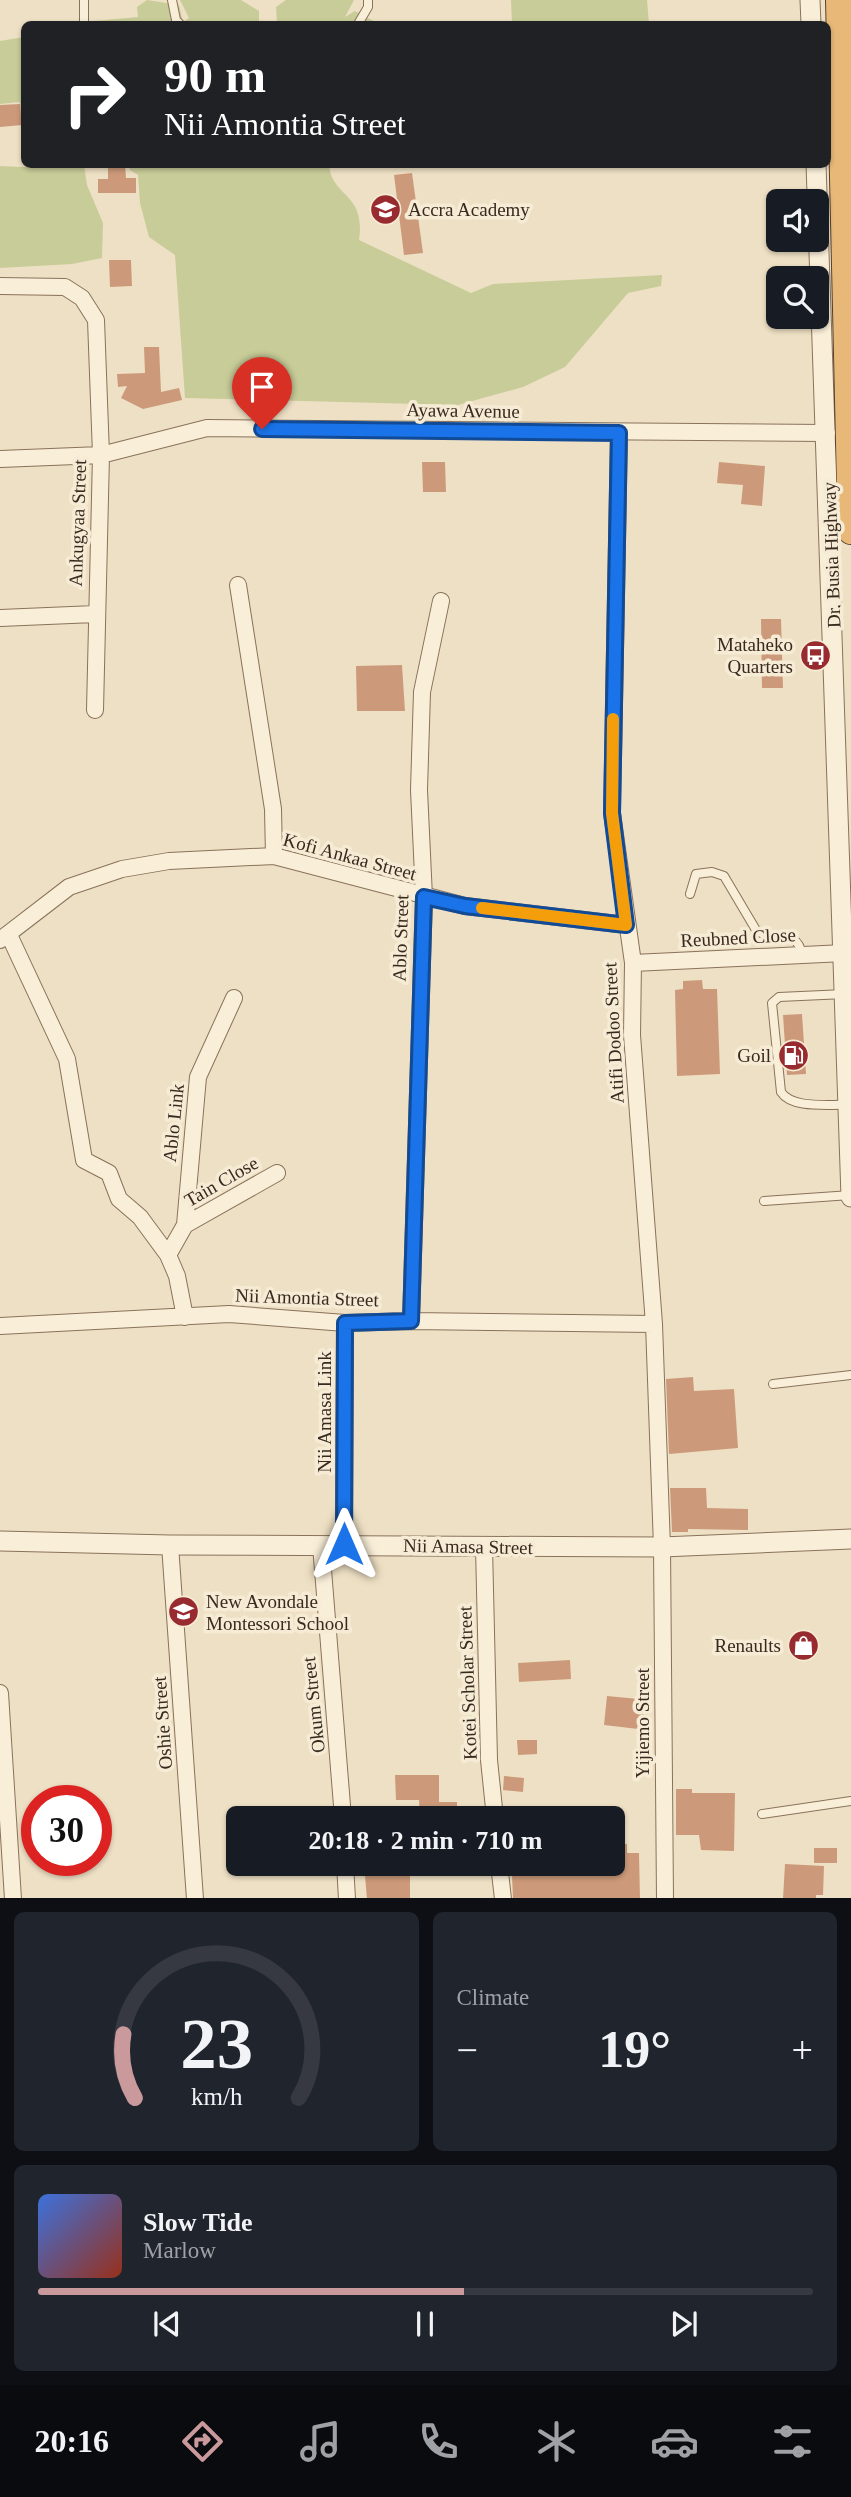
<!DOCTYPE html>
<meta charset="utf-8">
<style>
:root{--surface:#171b24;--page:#20242c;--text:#f1f3f6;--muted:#9ea1a6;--line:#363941;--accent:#c9999c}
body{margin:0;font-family:Georgia,serif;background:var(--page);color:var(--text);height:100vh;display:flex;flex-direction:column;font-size:26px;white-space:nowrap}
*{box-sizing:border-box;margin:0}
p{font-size:23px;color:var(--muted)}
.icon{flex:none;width:38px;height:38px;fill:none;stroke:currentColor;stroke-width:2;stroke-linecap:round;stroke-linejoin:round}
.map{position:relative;height:1898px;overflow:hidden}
.sheet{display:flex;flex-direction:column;gap:14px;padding:14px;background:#0d0f14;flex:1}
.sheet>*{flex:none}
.top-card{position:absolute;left:21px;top:21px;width:810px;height:147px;border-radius:10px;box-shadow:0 2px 5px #0004;background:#202124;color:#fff;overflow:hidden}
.buttons{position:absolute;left:766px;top:189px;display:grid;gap:14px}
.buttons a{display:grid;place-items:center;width:63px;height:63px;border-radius:10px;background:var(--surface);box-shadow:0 2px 5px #0004;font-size:35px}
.speed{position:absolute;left:21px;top:1785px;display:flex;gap:14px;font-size:35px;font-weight:700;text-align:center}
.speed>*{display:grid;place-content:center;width:91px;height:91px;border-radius:50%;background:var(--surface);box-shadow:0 2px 5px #0004;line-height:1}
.speed .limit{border:10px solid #d22;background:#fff;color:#111}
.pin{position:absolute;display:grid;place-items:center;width:60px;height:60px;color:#fff;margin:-72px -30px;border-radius:50% 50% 50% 0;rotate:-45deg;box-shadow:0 0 7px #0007}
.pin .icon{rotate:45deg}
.me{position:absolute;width:77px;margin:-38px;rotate:0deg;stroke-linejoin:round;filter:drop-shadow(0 0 5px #0008)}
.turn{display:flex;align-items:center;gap:24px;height:147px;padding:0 28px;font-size:32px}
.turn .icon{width:91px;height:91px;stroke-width:2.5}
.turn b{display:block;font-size:49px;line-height:60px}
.big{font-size:52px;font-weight:600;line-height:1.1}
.sheet .card{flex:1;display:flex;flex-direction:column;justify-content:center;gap:10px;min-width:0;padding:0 24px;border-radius:10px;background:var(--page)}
.sheet .dial{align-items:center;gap:0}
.dial svg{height:182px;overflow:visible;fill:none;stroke:var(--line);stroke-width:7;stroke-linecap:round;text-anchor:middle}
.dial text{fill:var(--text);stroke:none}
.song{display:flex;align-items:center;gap:21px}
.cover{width:84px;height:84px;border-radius:10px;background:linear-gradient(135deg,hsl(220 70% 55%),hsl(10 70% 35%))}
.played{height:7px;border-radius:4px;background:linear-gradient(90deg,var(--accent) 55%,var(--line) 55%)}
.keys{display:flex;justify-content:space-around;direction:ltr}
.heat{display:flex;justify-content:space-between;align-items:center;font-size:38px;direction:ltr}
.sheet .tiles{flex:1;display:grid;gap:14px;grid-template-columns:1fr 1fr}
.card:last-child{grid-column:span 2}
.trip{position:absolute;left:226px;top:1806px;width:399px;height:70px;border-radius:10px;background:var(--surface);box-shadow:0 2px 5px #0004;font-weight:600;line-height:70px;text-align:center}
.dock{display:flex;height:112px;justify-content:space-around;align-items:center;background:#090b0e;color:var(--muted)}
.dock .icon{width:49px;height:49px}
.dock .selected{color:var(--accent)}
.dock b{font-size:32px;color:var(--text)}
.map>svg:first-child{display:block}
</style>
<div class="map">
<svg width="851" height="1899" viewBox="0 0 851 1899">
<rect width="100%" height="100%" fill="#eee0c4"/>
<path fill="#c8cc98" d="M147,0L179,5L183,22L189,18L180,0H241L259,11V24H62L138,17L137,7Z
M286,0H354L345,17L355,11L379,24H277L276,7Z
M511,0H647L649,24H512Z
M24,37V128H22L20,102L0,104V41Z
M45,165H84L87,185L103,223L102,258L72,264L0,268V166L44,168Z
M129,165H329C332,198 366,192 359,240L471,293L493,284L662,275L661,286L628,293L565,367L523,387L458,405L185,398L175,255L149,237L140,203L138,175L130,170Z"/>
<path fill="#cc9a7a" d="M20,104L22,125L0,127V105Z
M108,164H125L126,178H136V193H98V179H108Z
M412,173L423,253L404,255L394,175Z
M109,260H131L132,286L110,287Z
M144,347H159L161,392L179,388L182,400L143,409L121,398L127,386L118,387L117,374L145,373Z
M422,462H445L446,492H423Z
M719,462L765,466L762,506L741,504L743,485L717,483Z
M761,619H781L783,688H762Z
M402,665L405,711H357L356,666Z
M702,980L703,989H717L720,1074L677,1076L675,990L683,989V981Z
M802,1014L806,1074L787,1075L783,1015Z
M693,1377L694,1391L734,1389L738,1448L669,1454L666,1379Z
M670,1488H706L707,1508L748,1509V1530L688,1529V1532H672Z
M570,1660L571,1679L519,1682L518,1663Z
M607,1696L649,1700L647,1730L604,1725Z
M517,1740H537V1754L518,1755Z
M395,1775H439V1802H457V1816L420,1817L419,1800H396Z
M504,1776L524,1778L523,1792L503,1790Z
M676,1789H692V1793H735L734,1851L701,1850L699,1835H676Z
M627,1844V1853H639L640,1899H513L512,1875L587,1871V1864H612V1845Z
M814,1848H837V1863H814Z
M364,1864H410V1899H367Z
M785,1864L824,1866L823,1895H816V1899H783Z"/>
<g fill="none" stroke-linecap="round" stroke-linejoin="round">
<defs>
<path id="service" d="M84,0V24
M172,0L176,20L180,24
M358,24L368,7V0
M690,894L696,874L712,872L724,876L756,930C775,944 797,926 802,955
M845,994L779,997L772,1003L781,1092C792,1109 828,1104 847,1105
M764,1201L851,1195
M773,1384L851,1375
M762,1814L851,1801"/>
<path id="minor" d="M0,286L65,287L82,298L96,320L101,455L95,710
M619,433L612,813L633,963L632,1035L654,1324L662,1547L665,1899
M0,459L101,455L207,428L827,433
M238,585L273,809L274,856
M0,618L95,614
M9,935L67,1059L84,1160L109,1173L119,1199L140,1217L168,1255L177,1276L185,1317
M0,940L69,887L122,869L169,861L274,856L465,906L626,925
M633,963L844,953
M185,1225L277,1173
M168,1255L185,1225L198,1077L234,998
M411,1321L424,897L419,790L422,692L441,601
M0,1326L229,1314L345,1323L411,1321L654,1324
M344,1544L345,1323
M170,1545L195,1899
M321,1545L343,1818
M484,1547L489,1760L495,1818
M0,1693L13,1899
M345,1864L347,1899
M499,1864L503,1899"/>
<path id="tertiary" d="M810,0L811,24
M816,164L851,1197
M0,1541L170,1545L662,1547L851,1539"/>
<path id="trunk" d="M839,0L851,531"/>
</defs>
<use href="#service" stroke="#89725b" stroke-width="10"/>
<use href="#minor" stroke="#89725b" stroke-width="18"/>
<use href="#tertiary" stroke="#89725b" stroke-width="21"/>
<use href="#trunk" stroke="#57402f" stroke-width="28"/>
<use href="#service" stroke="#f9eed8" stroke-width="8"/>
<use href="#minor" stroke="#f9eed8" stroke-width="16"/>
<use href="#tertiary" stroke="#f9eed8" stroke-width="19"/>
<use href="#trunk" stroke="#e7b878" stroke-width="26"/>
</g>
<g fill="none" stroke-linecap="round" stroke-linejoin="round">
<defs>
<path id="route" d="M262,429L619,433L612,813L626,925L465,906L424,897L411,1321L345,1323L344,1544"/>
</defs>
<use href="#route" stroke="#114b97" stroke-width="18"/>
<use href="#route" stroke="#1a73e8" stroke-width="12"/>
<path stroke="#f59e0b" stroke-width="12" d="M482,908L626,925L612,813L613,719"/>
</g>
<defs>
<symbol id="school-disc" viewBox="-11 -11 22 22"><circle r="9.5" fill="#982b2f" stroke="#f6ebd4"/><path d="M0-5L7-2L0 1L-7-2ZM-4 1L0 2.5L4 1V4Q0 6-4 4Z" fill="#fff"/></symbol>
<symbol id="bus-disc" viewBox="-11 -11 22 22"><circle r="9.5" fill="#982b2f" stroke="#f6ebd4"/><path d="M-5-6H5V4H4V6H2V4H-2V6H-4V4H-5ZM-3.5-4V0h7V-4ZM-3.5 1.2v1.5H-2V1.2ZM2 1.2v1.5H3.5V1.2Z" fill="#fff"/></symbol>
<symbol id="fuel-disc" viewBox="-11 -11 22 22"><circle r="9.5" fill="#982b2f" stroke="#f6ebd4"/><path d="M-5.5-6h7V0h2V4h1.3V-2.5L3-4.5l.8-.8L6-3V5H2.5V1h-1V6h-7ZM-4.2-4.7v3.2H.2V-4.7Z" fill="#fff"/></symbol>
<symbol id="shop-disc" viewBox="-11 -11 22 22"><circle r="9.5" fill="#982b2f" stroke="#f6ebd4"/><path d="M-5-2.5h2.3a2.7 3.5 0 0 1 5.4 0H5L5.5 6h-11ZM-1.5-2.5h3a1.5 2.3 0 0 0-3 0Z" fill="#fff"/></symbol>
</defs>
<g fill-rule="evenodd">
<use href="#school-disc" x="368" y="192" width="35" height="35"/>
<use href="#bus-disc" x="798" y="638" width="35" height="35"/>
<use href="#fuel-disc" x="776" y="1038" width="35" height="35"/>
<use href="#school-disc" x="166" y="1594" width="35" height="35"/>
<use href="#shop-disc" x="786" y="1628" width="35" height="35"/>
</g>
<g text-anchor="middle" stroke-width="7" stroke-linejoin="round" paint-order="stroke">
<g font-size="19" fill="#392a1f" stroke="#f6ebd4" text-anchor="end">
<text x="408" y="216" text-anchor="start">Accra Academy</text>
<text x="793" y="651">Mataheko<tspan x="793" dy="22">Quarters</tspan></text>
<text x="771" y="1062">Goil</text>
<text x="206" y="1608" text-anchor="start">New Avondale<tspan x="206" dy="22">Montessori School</tspan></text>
<text x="781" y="1652">Renaults</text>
</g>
<g font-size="19" fill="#392a1f" stroke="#f6ebd4">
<text transform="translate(463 410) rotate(1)" y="7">Ayawa Avenue</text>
<text transform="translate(77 523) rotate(-88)" y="7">Ankugyaa Street</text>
<text transform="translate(831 555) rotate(-92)" y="7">Dr. Busia Highway</text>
<text transform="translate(350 856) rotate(15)" y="7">Kofi Ankaa Street</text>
<text transform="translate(738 937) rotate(-3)" y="7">Reubned Close</text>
<text transform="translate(400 938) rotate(-88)" y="7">Ablo Street</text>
<text transform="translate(613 1033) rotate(-93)" y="7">Atifi Dodoo Street</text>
<text transform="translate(173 1123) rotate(-84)" y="7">Ablo Link</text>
<text transform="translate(221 1181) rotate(-30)" y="7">Tain Close</text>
<text transform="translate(307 1297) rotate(2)" y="7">Nii Amontia Street</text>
<text transform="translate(324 1412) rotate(-90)" y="7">Nii Amasa Link</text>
<text transform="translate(468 1546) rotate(1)" y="7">Nii Amasa Street</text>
<text transform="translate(467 1683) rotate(-92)" y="7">Kotei Scholar Street</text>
<text transform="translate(313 1705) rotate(-96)" y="7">Okum Street</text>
<text transform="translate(162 1723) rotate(-94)" y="7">Oshie Street</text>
<text transform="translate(642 1723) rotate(-90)" y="7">Yijiemo Street</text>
</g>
</g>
</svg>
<div class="buttons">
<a><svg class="icon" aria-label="sound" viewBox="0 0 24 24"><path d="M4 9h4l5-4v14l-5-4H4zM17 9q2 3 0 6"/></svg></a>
<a><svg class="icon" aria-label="search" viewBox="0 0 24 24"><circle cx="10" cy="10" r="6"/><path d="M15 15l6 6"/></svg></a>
</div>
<div class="speed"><div class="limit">30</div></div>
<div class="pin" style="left:262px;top:429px;background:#d93025"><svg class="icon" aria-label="arrive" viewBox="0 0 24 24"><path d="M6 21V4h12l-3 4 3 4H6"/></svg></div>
<svg class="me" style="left:344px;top:1544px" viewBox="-20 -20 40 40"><path d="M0-17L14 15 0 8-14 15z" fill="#1a73e8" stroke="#fff" stroke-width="4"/></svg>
<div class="trip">20:18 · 2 min · 710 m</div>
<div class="top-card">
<div class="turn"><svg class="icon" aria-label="right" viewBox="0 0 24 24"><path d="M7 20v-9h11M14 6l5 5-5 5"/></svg><div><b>90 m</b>Nii Amontia Street</div></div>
</div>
</div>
<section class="sheet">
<div class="tiles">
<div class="card dial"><svg viewBox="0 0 100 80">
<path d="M14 69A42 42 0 1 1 86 69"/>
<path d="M14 69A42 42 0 0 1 9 41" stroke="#c9999c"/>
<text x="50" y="56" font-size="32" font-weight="700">23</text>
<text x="50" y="72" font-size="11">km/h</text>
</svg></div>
<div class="card"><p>Climate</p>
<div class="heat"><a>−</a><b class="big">19°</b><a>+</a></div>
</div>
<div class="card">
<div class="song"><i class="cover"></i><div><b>Slow Tide</b><p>Marlow</p></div></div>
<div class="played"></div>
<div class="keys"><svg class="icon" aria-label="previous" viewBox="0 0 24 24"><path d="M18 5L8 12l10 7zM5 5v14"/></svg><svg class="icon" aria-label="pause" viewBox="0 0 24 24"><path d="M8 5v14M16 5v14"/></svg><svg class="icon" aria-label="next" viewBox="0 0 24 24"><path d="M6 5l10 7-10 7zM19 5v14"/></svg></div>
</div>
</div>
</section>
<nav class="dock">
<b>20:16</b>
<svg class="icon selected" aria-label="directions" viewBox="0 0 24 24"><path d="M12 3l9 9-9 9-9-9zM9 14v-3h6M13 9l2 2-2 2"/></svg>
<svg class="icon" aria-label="music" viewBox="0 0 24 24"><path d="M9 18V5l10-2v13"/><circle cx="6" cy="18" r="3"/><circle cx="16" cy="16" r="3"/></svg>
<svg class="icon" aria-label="phone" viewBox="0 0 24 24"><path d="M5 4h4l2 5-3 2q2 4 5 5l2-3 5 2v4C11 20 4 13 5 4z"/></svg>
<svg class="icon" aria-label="climate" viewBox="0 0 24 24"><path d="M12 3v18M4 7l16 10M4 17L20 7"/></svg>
<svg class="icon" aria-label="car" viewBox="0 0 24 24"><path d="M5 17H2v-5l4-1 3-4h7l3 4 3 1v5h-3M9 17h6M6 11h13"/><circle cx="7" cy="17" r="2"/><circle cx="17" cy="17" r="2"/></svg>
<svg class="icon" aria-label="filters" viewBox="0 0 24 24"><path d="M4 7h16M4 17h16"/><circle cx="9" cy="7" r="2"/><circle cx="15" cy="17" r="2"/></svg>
</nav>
